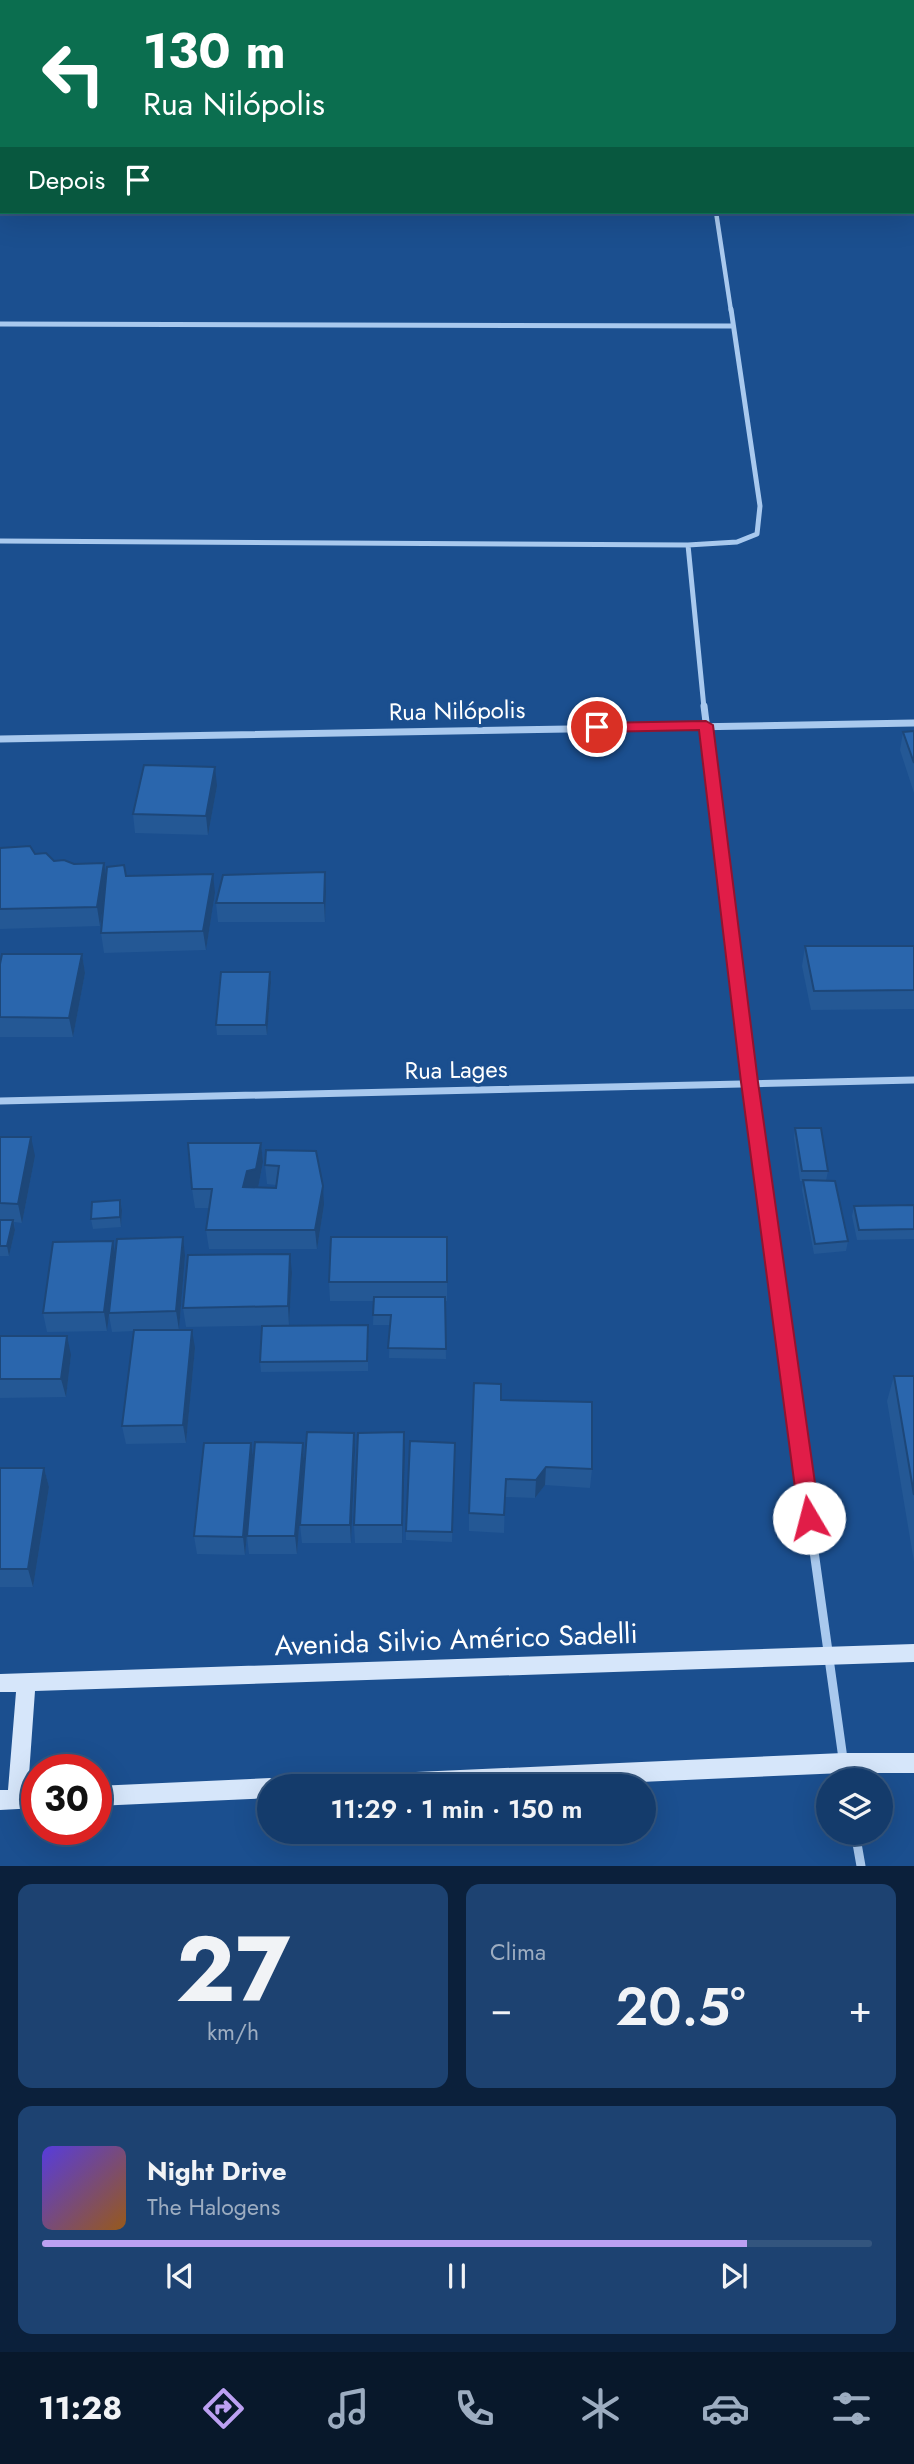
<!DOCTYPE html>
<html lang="pt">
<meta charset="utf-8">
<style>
:root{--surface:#143b6b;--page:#1d4271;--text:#f1f3f6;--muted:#9dadc1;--line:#33557e;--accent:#bca0f2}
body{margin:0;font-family:Jost,sans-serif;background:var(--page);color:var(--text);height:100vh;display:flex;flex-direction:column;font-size:26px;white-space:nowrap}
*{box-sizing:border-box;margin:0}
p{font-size:23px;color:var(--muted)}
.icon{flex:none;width:38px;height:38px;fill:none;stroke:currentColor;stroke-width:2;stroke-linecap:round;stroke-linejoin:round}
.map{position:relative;height:1866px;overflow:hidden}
.drawer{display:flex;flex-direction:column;gap:18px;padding:18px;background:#0b203b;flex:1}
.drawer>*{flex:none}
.hud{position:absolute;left:0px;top:0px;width:915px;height:214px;box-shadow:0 7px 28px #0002,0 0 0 2px var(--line);background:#0b6e4f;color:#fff;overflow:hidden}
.tools{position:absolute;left:816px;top:1768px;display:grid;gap:14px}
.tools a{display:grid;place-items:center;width:77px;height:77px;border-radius:50%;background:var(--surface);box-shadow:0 7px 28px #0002,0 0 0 2px var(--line);font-size:35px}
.speed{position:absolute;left:21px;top:1754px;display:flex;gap:14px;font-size:35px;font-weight:700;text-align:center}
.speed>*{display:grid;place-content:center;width:91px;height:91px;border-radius:50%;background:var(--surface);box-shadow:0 7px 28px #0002,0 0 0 2px var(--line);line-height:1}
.speed .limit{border:10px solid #d22;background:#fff;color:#111}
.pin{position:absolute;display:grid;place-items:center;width:60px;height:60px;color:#fff;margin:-30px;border:4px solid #fff;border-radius:50%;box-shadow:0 2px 7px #0007}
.me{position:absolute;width:77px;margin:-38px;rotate:352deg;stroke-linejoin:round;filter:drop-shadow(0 0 5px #0008)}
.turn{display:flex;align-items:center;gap:24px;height:147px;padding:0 28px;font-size:32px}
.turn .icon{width:91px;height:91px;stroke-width:2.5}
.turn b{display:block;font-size:49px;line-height:60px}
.then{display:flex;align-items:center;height:66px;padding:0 28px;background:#0003;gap:14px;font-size:26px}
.big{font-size:52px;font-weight:600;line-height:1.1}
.drawer .tile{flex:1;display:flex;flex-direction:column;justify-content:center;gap:10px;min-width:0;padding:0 24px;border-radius:14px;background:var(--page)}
.drawer .dial{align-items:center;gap:0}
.dial b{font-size:91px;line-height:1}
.song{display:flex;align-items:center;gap:21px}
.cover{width:84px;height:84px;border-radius:10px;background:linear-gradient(135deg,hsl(250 70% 55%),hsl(30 70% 35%))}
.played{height:7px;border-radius:4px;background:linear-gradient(90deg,var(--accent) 85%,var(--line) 85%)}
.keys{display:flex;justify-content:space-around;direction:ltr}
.heat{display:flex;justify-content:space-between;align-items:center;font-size:38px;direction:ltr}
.drawer .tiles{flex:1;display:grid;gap:18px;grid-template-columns:1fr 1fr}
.tile:last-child{grid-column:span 2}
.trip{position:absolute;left:257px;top:1774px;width:399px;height:70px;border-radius:35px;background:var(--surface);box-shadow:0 7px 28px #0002,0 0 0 2px var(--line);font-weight:600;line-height:70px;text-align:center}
.tabs{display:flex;height:112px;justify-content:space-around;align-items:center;background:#08182b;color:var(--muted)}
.tabs .icon{width:49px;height:49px}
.tabs .current{color:var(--accent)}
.tabs b{font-size:32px;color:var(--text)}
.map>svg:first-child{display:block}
</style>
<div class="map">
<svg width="914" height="1866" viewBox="0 0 914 1866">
<rect width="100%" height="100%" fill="#1b4f8f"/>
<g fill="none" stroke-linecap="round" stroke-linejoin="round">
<path stroke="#a9c9ee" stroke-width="4.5" d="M716,212L731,311"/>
<path stroke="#a9c9ee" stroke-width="5" d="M0,324L732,326
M0,541L688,545L737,542L757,534L760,506L731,309
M688,545L704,708"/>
<path stroke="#a9c9ee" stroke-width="7" d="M704,706L768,1216
M0,739L914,723
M0,1101L914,1080"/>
<path stroke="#a9c9ee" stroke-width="9" d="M767,1215L846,1780
M855,1832L861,1866"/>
<path fill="#d6e6fa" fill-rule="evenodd" d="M914,1644V1662L35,1691L28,1789L37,1788V1808L0,1810V1790H8L16,1692H0V1674Z
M843,1753H914V1773H843L528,1787H295L298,1780L305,1777Z
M270,1778L277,1781L279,1787H270V1798L96,1806V1786Z"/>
</g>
<path fill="#245895" d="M914,731V793L900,750L903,732Z
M217,786L208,835L135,833L133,814Z
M0,848L35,854L54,861L74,864L104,863L106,876H126L215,893L206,950L104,953L101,933L103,906L100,926L0,929Z
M325,872L326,891L325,922H218L216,903Z
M805,946H914V1009L811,1010L802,966Z
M82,954L85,973L73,1037H0V964Z
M270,972L271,982L267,1035H217L216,1025Z
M795,1128L828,1171L826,1181L848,1241L846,1251L814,1254L802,1190L803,1181H800L794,1138Z
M0,1137L35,1156L22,1223L14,1222L15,1230L9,1256H0Z
M261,1143L263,1162L258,1188H276V1185L267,1184L265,1165L266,1150L324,1205L317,1249H209L206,1230L209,1208H195L192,1189Z
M120,1200L122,1210L121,1227L93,1229L91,1219Z
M914,1205V1239L857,1240L852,1216L854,1206Z
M447,1237V1301H445L446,1359L389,1358L390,1325H373L374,1301H330L329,1282Z
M185,1256L179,1330L195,1348L186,1443L126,1444L122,1426L134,1331L112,1332L109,1315L107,1331L47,1332L43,1313L115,1257Z
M292,1273L289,1325L186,1327L183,1308Z
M368,1325V1371L261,1372L260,1362Z
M0,1336L71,1355L66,1397L0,1398Z
M894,1376H914V1562L887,1401Z
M501,1400L592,1469L590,1488L545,1485L535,1498L505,1497L504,1533L469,1531V1513Z
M404,1432L405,1451L402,1543H355L354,1525Z
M251,1443L254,1462L303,1443L304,1461L297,1554H249L247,1536L245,1555L197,1554L194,1536Z
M455,1443L452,1542L406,1540V1531Z
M355,1451L351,1543H302L300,1525Z
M0,1468H44L49,1487L33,1587H0Z"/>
<path fill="#1d4779" d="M215,767L217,786L208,835L206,816Z
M104,863L107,882L100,926L97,907Z
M325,872L326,891L325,922L324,903Z
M213,874L215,893L206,950L203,931Z
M82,954L85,973L73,1037L69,1018Z
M270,972L271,982L267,1035L266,1025Z
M31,1137L35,1156L22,1223L18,1204Z
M261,1143L263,1162L258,1188L243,1187L247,1171Z
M323,1186L324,1205L317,1249L315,1230Z
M120,1200L122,1210L121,1227L120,1217Z
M13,1220L15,1230L9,1256L7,1246Z
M183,1237L185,1256L179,1330L176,1311Z
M113,1241L116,1260L107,1331L104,1312Z
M290,1254L292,1273L289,1325L288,1306Z
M192,1330L195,1348L186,1443L183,1425Z
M67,1336L71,1355L66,1397L61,1379Z
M404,1432L405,1451L402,1543V1525Z
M354,1433L355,1451L351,1543L350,1525Z
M251,1443L254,1462L245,1555L243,1537Z
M303,1443L304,1461L297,1554L295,1536Z
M546,1467L545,1485L535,1498L536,1480Z
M44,1468L49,1487L33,1587L28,1569Z"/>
<path fill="#2a66ad" stroke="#1d4779" stroke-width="2" d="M888,0H914V9V2H888Z
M914,731V763L903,732Z
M144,765L215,767L206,816L133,814Z
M30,846L35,854L46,853L54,861L64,860L74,864L104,863L97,907L0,909V848Z
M124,865L126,876L213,874L203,931L101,933L107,867Z
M325,872L324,903H216L223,875Z
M805,946H914V990L814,991Z
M2,954H82L69,1018L0,1017V964Z
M221,972H270L266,1025H216Z
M795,1128H821L828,1171H802Z
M0,1137H31L18,1204L0,1203Z
M188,1143H261L256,1169L247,1171L243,1187L276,1188L279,1166L265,1165L266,1150L316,1151L323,1186L315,1230H206L212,1189H192Z
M803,1180L835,1181L848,1241L815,1244Z
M120,1200V1217L91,1219L92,1202Z
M914,1205V1229L859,1230L854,1206Z
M0,1220H13L7,1246H0Z
M183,1237L176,1311L109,1313L117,1239Z
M331,1237H447V1282H329Z
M113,1241L104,1312L43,1313L53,1242Z
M290,1254L288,1306L183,1308L188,1255Z
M374,1297H445L446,1349L388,1348L391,1315H373Z
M368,1325L367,1361L260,1362L262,1326Z
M134,1330H192L183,1425L122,1426Z
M0,1336H67L61,1379H0Z
M894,1376H914V1495Z
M474,1383L501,1384V1400L592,1402V1469L546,1467L536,1480L506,1479L504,1515L469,1513Z
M307,1432L354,1433L350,1525H300Z
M404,1432L402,1525H354L358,1433Z
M410,1441L455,1443L452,1532L406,1531Z
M255,1442L303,1443L295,1536H247Z
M204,1443H251L243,1537L194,1536Z
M0,1468H44L28,1569H0Z"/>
<path fill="#e11d48" stroke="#92132f" stroke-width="2" d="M706,721L713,725L758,1082L820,1518L817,1524L809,1527L802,1524L799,1518L741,1082L699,730L597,732L590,727L597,723Z"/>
<g text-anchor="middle" stroke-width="7" stroke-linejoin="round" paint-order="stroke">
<g font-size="24" fill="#fff" stroke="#1b4f8f">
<text transform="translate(457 711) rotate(-1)" y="8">Rua Nilópolis</text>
<text transform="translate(456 1070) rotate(-1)" y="8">Rua Lages</text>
</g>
<g font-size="28" fill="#fff" stroke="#1b4f8f">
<text transform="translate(456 1639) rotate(-2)" y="10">Avenida Silvio Américo Sadelli</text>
</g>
</g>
</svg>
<div class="tools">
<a><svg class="icon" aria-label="layers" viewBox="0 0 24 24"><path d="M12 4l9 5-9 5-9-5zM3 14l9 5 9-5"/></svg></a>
</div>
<div class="speed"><div class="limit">30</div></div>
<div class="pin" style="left:597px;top:727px;background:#d93025"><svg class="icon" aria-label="arrive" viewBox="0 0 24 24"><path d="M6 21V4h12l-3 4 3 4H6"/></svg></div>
<svg class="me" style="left:809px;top:1518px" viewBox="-20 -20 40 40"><circle r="19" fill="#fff"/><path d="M0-13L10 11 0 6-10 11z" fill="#e11d48"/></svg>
<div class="trip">11:29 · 1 min · 150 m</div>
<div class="hud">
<div class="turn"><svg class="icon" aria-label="left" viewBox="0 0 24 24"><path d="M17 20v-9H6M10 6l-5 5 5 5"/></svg><div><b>130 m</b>Rua Nilópolis</div></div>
<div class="then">Depois<svg class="icon" aria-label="arrive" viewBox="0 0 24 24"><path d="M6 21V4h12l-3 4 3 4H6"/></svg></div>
</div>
</div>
<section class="drawer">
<div class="tiles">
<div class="tile dial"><b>27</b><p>km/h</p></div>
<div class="tile"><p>Clima</p>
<div class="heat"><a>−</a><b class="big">20.5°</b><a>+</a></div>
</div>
<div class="tile">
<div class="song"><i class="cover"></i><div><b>Night Drive</b><p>The Halogens</p></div></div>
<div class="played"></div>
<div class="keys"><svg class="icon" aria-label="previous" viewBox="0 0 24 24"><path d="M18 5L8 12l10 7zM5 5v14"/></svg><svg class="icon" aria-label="pause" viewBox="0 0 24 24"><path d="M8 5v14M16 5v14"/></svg><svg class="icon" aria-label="next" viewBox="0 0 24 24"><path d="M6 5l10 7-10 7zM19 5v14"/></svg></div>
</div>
</div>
</section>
<nav class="tabs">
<b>11:28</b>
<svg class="icon current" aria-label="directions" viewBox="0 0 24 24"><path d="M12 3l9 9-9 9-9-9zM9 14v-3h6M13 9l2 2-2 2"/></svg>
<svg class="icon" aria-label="music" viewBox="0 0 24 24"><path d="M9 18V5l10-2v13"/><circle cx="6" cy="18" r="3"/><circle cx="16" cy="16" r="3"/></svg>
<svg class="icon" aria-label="phone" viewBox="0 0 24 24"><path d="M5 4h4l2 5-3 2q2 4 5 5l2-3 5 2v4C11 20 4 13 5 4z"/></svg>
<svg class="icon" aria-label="climate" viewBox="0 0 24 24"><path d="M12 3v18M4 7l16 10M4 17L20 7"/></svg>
<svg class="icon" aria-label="car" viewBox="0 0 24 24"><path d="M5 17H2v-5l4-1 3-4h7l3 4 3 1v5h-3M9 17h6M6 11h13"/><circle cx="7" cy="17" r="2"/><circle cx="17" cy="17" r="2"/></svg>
<svg class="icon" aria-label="filters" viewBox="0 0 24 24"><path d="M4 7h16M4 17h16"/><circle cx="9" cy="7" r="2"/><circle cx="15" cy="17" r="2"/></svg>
</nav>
